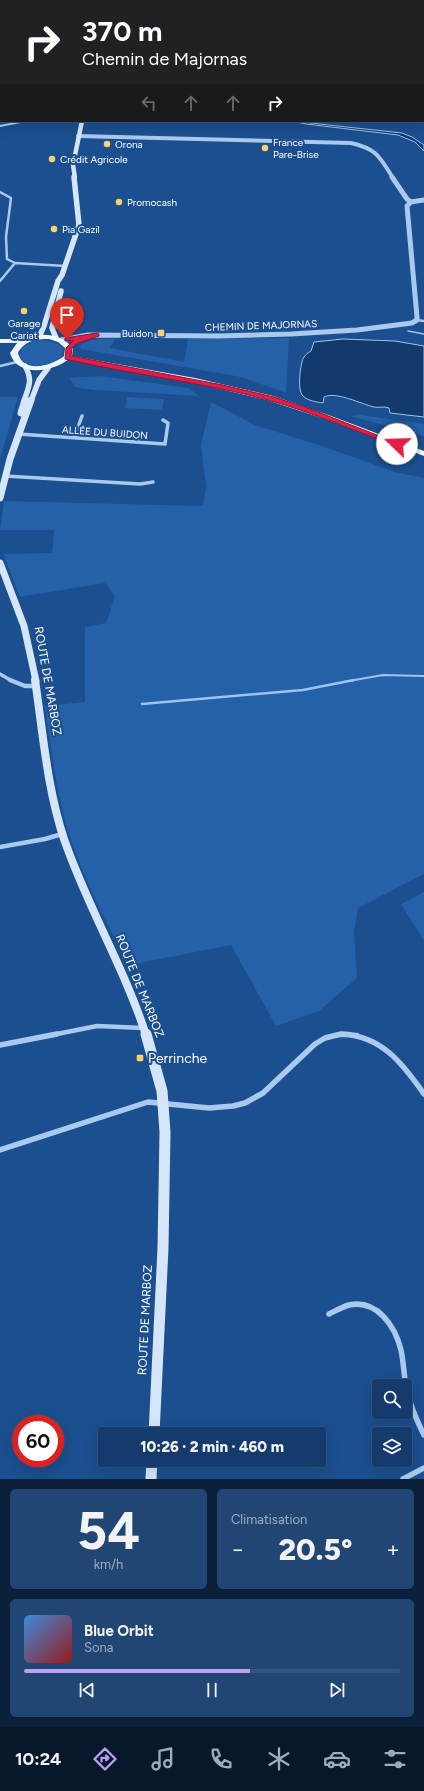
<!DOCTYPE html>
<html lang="fr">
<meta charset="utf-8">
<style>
:root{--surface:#143b6b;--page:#214673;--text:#f1f3f6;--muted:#9dadc1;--line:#33557e;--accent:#bca0f2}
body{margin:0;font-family:Figtree,sans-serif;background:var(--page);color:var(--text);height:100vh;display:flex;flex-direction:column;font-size:15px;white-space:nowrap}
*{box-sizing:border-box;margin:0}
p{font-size:13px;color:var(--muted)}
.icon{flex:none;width:22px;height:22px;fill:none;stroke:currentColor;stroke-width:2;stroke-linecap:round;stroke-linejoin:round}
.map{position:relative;height:1479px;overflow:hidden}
.drawer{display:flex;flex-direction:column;gap:10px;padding:10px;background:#0b203b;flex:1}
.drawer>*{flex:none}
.top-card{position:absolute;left:0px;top:0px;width:424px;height:122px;box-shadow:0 4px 16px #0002,0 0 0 1px var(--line);background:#202124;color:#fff;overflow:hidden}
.fabs{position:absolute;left:372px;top:1379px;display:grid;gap:8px}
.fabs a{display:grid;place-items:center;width:40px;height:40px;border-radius:4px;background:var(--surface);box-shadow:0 4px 16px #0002,0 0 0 1px var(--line);font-size:20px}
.speed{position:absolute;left:12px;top:1415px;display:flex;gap:8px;font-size:20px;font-weight:700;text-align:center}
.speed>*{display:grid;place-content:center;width:52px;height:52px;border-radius:50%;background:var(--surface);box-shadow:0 4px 16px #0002,0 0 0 1px var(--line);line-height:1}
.speed .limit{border:6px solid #d22;background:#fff;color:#111}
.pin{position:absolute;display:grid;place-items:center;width:34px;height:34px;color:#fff;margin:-41px -17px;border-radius:50% 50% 50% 0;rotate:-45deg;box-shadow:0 0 4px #0007}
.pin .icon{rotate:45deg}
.me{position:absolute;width:44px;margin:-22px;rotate:291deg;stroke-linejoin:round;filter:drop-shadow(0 0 3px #0008)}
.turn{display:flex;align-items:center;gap:14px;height:84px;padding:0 16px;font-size:18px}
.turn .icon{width:52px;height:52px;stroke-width:2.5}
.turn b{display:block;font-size:28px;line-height:34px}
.lanes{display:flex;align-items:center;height:38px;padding:0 16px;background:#0003;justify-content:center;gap:20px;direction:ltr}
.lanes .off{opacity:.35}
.big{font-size:30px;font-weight:800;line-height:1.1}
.drawer .tile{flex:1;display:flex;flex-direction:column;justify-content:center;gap:6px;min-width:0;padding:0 14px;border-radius:6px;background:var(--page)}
.drawer .dial{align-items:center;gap:0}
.dial b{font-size:52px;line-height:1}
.song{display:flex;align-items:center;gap:12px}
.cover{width:48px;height:48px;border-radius:6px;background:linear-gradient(135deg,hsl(210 70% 55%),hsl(0 70% 35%))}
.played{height:4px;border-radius:2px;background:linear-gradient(90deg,var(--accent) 60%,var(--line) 60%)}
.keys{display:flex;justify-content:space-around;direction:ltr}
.heat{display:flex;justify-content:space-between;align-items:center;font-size:22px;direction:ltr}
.drawer .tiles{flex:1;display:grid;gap:10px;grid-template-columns:1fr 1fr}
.tile:last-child{grid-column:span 2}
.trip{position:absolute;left:98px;top:1427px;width:228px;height:40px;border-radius:4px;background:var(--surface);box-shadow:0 4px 16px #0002,0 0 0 1px var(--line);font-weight:800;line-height:40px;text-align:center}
.menu{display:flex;height:64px;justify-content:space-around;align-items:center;background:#08182b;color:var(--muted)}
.menu .icon{width:28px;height:28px}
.menu .on{color:var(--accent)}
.menu b{font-size:18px;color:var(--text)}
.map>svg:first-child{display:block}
</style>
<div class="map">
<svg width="424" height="1479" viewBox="0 0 424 1479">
<rect width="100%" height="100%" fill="#1b4f8f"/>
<path fill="#2461a8" d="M289,338L286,393L241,377L81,349L79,346C90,338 101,339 115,339L110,348L184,362L188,339Z
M42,340C50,341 57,342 63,348L62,356C51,367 26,371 19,355L23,347L35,341Z
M100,376L189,388L199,396L94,390L75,387L69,378Z
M0,397H18L0,459Z
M127,397L164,399L162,410L125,408Z
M211,402L255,425L322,446L395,472L424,478V874L358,908L354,932L357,978L319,1011L276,1026L231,945L129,965C108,927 88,887 73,846C57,801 52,753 45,706L85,702V627L106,623L115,596L105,583L20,597L3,554L52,553L54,530H0L4,501L203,506L206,487L201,445Z
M360,415L424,424V436L350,416Z
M424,892V941L401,904Z"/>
<path fill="#123a6d" stroke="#9cc4f0" d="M292,121L402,133L412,137L424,145V151L415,142L398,135L306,124Z
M343,339L395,341L424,346V417L390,413L389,408C384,406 380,408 374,407C361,404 336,391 324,397L323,403C317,402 308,401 303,396C297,391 300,363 304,357C306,354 308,353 311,351L314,342Z"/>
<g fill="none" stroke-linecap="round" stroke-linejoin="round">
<path stroke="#9cc4f0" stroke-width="1.5" d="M408,331L424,334"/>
<path stroke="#9cc4f0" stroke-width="2" d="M349,681L383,675L424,676"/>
<path stroke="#9cc4f0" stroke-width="2.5" d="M142,704L303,690L354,680"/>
<path stroke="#a9c9ee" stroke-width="2" d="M421,121H424
M0,126L26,121"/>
<path stroke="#a9c9ee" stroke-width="2.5" d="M0,192L11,198L6,237L7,259L15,263L65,266
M0,281L15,263
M417,320L424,321
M0,366L17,362"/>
<path stroke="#a9c9ee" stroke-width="3.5" d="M18,434L165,444L168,423L163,420
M74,438L82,416
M5,476L140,484L153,482
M0,674L12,681"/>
<path stroke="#a9c9ee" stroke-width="4.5" d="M10,680L25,686H36
M0,847L45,839L62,834
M52,1035L97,1026L143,1028
M337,1035H357"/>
<path stroke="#a9c9ee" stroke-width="5.5" d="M342,1034C382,1036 403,1064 424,1094
M0,1045L57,1034
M0,1150L148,1102L209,1108L233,1106L245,1103L263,1093L315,1044L325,1038L341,1034
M329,1314C335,1311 342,1307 349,1305C377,1299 395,1326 401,1350C404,1364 404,1379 407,1392C411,1407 417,1421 424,1435
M403,1479L424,1468"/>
<path stroke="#a9c9ee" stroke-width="4" d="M78,136L351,143C377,149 379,156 393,178"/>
<path stroke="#a9c9ee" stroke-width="5" d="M392,177L407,199L411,202
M411,202L424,200
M61,340L88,335L218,336L291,334L357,330L412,323L417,320V317L407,206L411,202"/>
<path stroke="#d6e6fa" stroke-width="4.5" d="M75,178L73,165L82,121"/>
<path stroke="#d6e6fa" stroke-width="5.5" d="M35,338L41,333L44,326L58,281L62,275L79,225L74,177
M56,338L52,328L61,291
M24,401C29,386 33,380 25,366
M31,401L39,380L48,368"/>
<path stroke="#d6e6fa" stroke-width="7" d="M21,413L25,400
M0,498L10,459L31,400
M0,563L24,626L36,681"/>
<path stroke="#d6e6fa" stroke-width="8" d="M35,680C43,733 47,788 64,839C87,906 124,967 146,1035"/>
<path stroke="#d6e6fa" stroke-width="11" d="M146,1034L162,1091L165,1132L163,1248L154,1434
M151,1479L152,1460"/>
<path fill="#f0f6ff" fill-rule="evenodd" d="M38,335C53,334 63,337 73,348L72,356L195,378L273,396L331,416L424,451V456L325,419L267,400L195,383L69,359C53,372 17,378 10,353L17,343H0V339H25ZM49,339L58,342L65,348L64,356C52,366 23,374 18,353C24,341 36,339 49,339Z"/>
</g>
<path fill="#e11d48" stroke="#92132f" d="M97,333L99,334V336L78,343L72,348L71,356L223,385L274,397L313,410L400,444L397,446L394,445C353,430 311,412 268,400C202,382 133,375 65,359L66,348L74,340L65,341V338Z"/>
<g fill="#ffd166" stroke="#1b4f8f" stroke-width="1.5">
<circle cx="107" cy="144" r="4"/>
<circle cx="265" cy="148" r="4"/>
<circle cx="52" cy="159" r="4"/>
<circle cx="119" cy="202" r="4"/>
<circle cx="54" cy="229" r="4"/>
<circle cx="24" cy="311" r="4"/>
<rect x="157" y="329" width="8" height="8" rx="2"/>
<rect x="136" y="1054" width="8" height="8" rx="2"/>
</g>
<g text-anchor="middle" stroke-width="4" stroke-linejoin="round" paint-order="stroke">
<g font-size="10" fill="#fff" stroke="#1b4f8f" text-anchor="start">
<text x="273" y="146">France<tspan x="273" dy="12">Pare-Brise</tspan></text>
<text x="115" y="148">Orona</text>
<text x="60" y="163">Crédit Agricole</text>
<text x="127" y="206">Promocash</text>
<text x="62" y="233">Pia Gazil</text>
<text x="24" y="327" text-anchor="middle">Garage<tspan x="24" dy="12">Cariat</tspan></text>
<text x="153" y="337" text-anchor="end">Buidon</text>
</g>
<g font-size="10" fill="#fff" stroke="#1b4f8f">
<text transform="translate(261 325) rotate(-2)" y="4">CHEMIN DE MAJORNAS</text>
<text transform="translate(105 432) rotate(4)" y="4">ALLÉE DU BUIDON</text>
</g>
<g font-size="12" fill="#fff" stroke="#1b4f8f">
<text transform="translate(48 681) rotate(80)" y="4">ROUTE DE MARBOZ</text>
<text transform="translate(140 986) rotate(68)" y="4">ROUTE DE MARBOZ</text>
<text transform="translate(145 1320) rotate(-87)" y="4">ROUTE DE MARBOZ</text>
</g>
<g font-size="14" fill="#fff" stroke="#1b4f8f" text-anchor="start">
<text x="148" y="1063">Perrinche</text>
</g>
</g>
</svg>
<div class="fabs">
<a><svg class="icon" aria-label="search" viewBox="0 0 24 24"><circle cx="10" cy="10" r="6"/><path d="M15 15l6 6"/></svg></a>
<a><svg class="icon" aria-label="layers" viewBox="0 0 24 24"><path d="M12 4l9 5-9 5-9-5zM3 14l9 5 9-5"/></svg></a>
</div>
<div class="speed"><div class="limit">60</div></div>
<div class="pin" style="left:67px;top:339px;background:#d93025"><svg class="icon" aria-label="arrive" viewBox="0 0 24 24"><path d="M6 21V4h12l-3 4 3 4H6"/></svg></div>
<svg class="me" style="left:397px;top:444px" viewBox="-20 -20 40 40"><circle r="19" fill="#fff"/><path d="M0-13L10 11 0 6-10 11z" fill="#e11d48"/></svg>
<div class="trip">10:26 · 2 min · 460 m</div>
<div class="top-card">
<div class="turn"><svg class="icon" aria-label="right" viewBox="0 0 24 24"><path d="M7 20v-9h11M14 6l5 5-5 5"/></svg><div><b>370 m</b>Chemin de Majornas</div></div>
<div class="lanes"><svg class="icon off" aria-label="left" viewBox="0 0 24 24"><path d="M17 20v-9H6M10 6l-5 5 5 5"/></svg><svg class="icon off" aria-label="ahead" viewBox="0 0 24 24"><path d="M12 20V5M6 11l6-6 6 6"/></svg><svg class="icon off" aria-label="ahead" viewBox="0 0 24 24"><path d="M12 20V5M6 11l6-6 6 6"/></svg><svg class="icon" aria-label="right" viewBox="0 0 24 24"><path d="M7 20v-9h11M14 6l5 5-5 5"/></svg></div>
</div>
</div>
<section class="drawer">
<div class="tiles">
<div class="tile dial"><b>54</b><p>km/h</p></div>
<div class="tile"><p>Climatisation</p>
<div class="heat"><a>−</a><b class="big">20.5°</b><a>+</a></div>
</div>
<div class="tile">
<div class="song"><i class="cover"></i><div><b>Blue Orbit</b><p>Sona</p></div></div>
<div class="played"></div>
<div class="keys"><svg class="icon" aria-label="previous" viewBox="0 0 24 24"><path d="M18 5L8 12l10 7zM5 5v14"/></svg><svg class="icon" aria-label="pause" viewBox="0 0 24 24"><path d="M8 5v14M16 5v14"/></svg><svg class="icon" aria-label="next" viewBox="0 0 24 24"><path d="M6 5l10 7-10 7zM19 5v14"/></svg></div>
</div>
</div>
</section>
<nav class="menu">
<b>10:24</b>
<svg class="icon on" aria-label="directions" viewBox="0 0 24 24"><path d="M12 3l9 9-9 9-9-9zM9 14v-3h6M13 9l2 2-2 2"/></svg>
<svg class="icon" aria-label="music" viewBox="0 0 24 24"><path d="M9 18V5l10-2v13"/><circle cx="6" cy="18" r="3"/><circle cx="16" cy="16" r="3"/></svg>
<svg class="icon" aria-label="phone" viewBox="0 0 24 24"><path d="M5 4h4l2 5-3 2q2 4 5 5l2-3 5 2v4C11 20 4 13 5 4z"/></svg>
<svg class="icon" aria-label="climate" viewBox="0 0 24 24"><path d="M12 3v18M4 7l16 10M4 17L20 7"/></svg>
<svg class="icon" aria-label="car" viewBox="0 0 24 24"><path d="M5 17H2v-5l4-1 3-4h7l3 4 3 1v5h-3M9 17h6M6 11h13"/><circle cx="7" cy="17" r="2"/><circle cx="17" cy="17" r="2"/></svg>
<svg class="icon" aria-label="filters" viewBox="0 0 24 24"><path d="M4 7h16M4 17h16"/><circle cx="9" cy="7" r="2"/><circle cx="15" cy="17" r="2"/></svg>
</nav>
